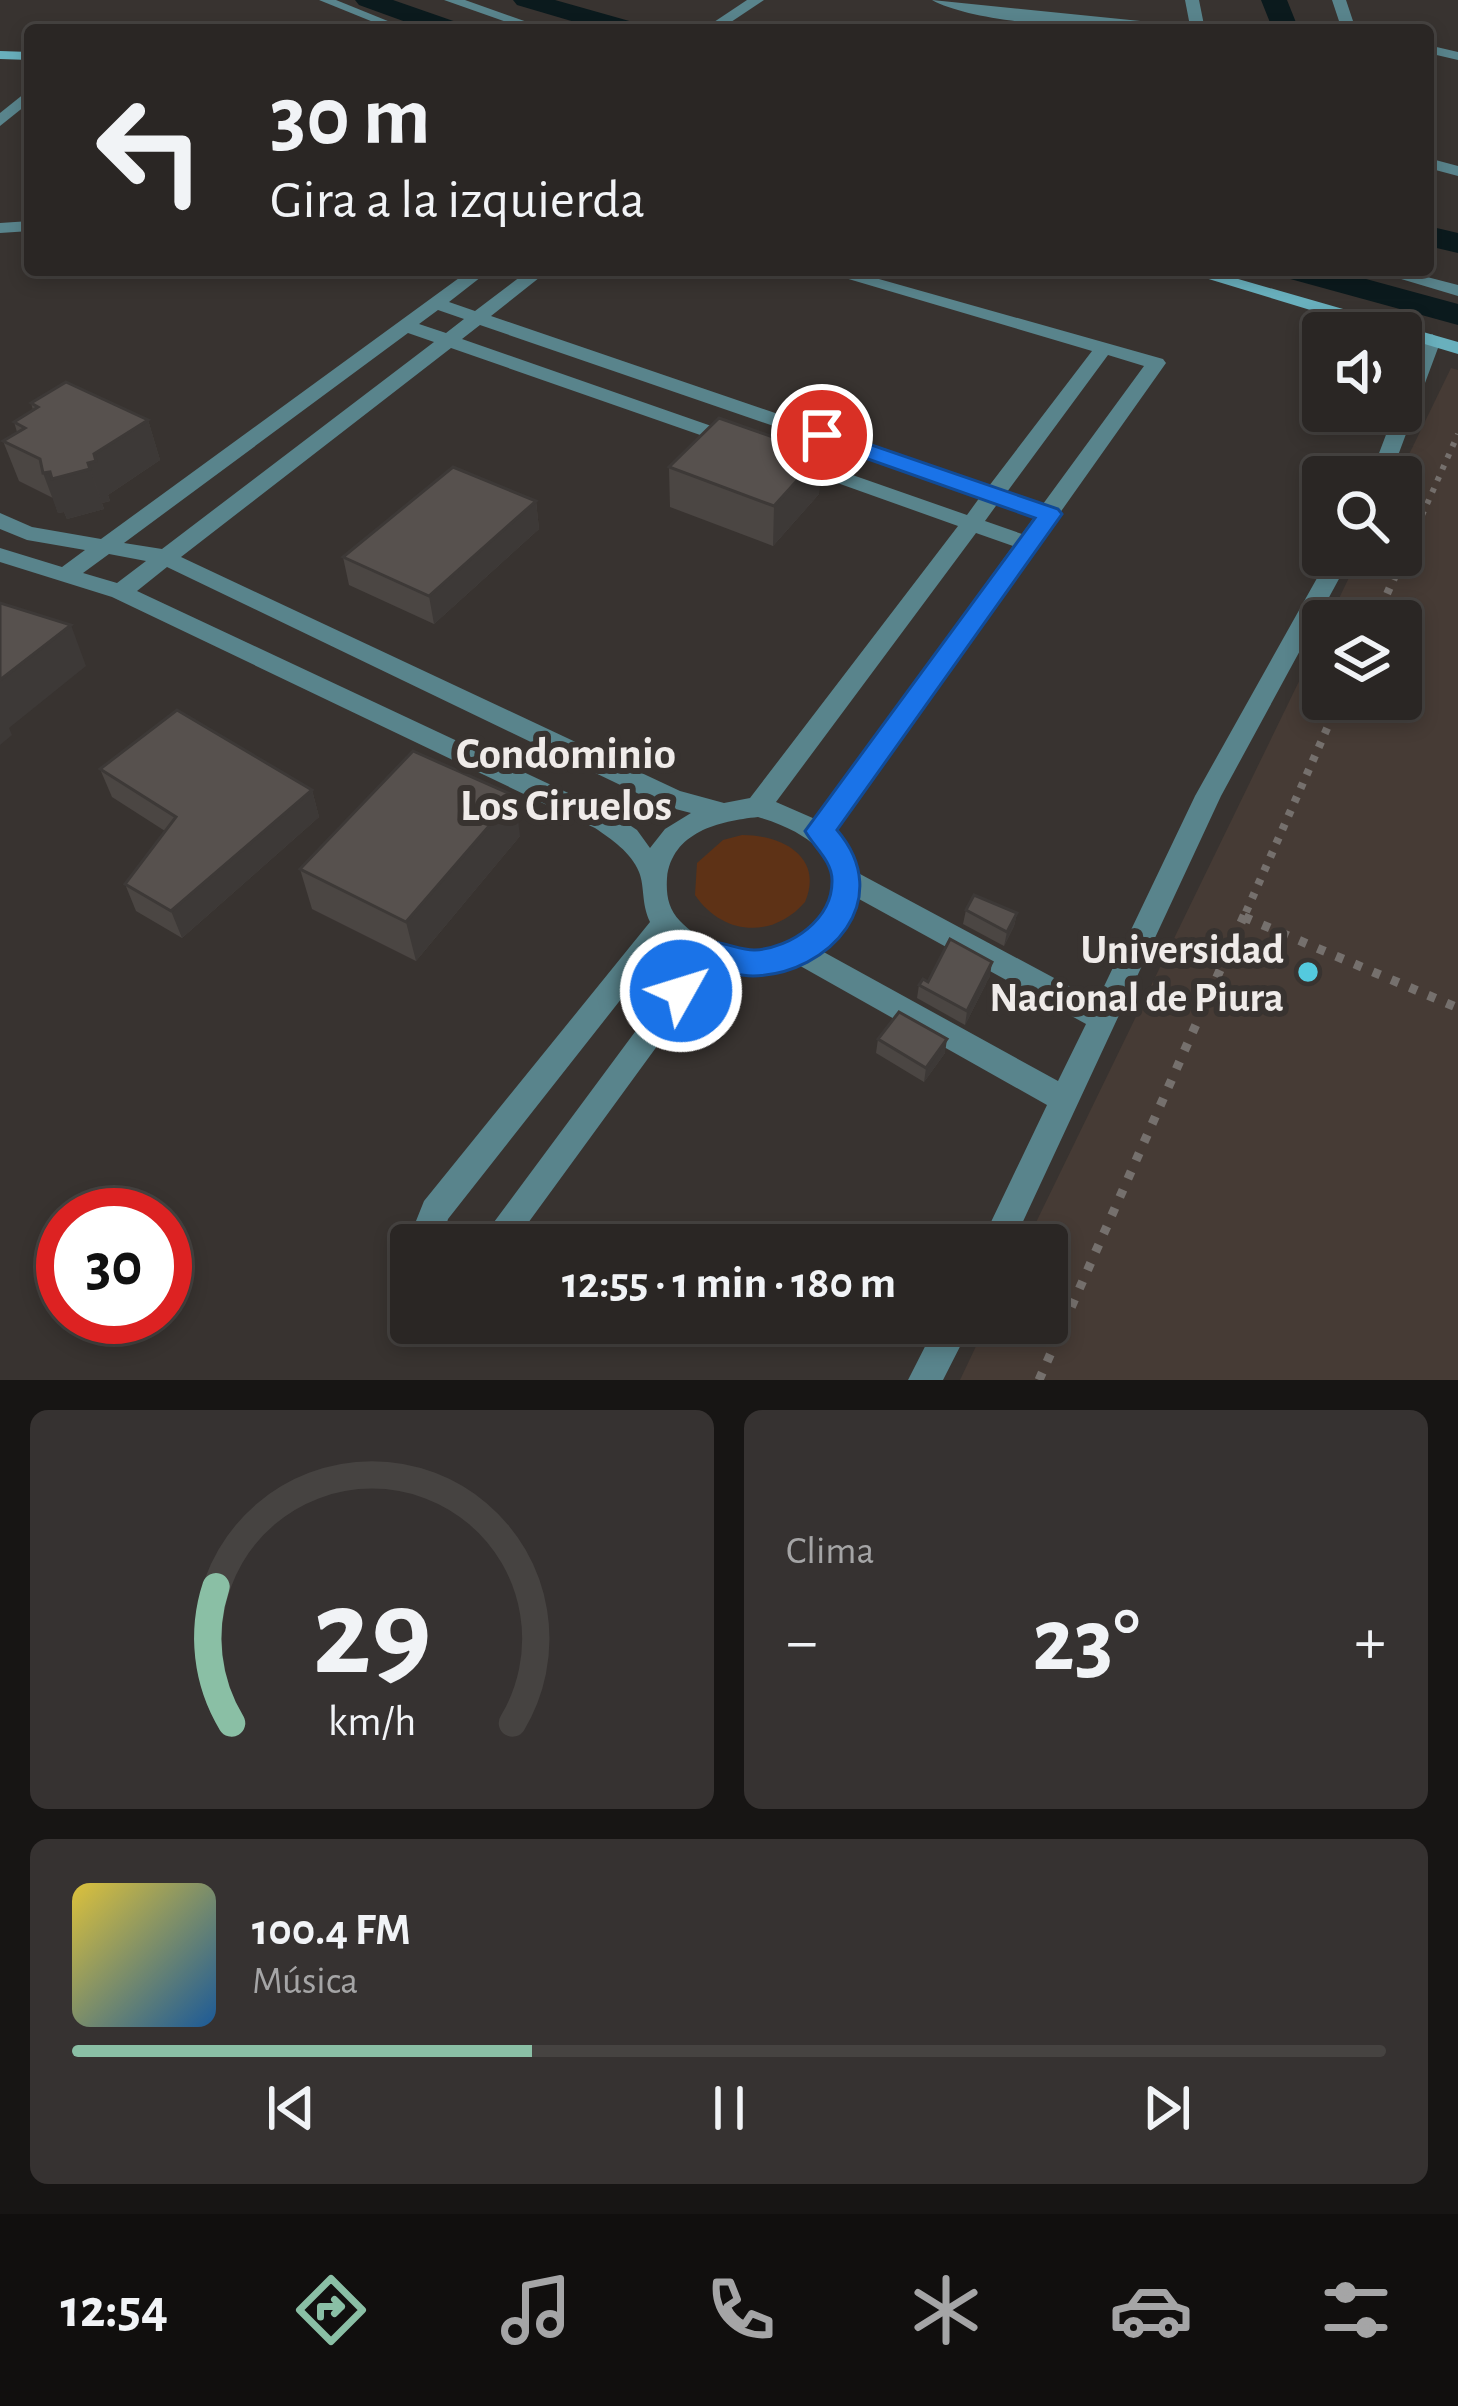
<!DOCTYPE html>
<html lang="es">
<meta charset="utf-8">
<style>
:root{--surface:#2a2624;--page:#363231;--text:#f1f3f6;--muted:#a5a5a6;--line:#464341;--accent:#8abfa5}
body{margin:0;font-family:"Alegreya Sans",sans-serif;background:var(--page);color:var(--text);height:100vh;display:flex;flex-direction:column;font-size:45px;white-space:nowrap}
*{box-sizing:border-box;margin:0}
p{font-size:39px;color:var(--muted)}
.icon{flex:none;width:66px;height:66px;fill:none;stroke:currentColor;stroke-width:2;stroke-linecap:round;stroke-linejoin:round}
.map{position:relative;height:1380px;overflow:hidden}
.panel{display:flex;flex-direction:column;gap:30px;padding:30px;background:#171514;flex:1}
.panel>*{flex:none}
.guide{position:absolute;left:24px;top:24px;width:1410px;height:252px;border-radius:12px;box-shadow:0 6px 18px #0003,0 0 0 3px var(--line);background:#2a2624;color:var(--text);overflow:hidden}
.buttons{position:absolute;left:1302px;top:312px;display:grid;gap:24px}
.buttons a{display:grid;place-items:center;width:120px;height:120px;border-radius:12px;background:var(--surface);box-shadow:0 6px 18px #0003,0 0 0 3px var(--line);font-size:60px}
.speed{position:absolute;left:36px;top:1188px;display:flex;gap:24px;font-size:60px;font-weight:700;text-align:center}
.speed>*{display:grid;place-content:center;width:156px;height:156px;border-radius:50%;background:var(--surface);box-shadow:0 6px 18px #0003,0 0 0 3px var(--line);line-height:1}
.speed .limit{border:18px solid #d22;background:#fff;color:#111}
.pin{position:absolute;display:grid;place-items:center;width:102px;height:102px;color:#fff;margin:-51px;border:6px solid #fff;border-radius:50%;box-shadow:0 3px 12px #0007}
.me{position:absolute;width:132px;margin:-66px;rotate:51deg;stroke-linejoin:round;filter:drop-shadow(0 0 9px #0008)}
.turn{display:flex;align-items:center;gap:42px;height:252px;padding:0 48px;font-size:54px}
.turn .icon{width:156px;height:156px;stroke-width:2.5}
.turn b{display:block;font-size:84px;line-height:102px}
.big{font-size:90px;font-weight:700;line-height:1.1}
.panel .widget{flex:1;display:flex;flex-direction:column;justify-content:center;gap:18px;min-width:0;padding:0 42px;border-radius:18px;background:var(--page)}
.panel .dial{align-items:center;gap:0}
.dial svg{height:312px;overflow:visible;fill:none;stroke:var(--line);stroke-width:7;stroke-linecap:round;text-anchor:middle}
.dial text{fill:var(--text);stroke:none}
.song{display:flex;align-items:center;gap:36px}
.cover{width:144px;height:144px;border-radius:18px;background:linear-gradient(135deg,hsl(50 70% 55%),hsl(210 70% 35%))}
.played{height:12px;border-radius:6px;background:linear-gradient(90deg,var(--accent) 35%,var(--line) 35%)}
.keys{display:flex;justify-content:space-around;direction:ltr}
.heat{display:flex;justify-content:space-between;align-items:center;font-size:66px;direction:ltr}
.panel .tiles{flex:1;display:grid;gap:30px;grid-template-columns:1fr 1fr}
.widget:last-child{grid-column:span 2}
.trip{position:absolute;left:390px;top:1224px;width:678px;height:120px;border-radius:12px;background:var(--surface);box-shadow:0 6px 18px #0003,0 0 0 3px var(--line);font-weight:700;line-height:120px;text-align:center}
.menu{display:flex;height:192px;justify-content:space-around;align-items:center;background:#110f0e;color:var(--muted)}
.menu .icon{width:84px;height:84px}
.menu .selected{color:var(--accent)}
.menu b{font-size:54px;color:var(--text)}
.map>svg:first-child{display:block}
</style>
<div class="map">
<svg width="1458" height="1380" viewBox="0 0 1458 1380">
<rect width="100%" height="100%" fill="#383330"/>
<path fill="#463b35" d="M1451,368L1458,370V1380H960L987,1323H1047V1245H1025L1323,632V699H1401V621H1328L1360,555H1401L1398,477Z"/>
<path fill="#5e3216" d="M742,835C782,835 824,857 805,902C773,939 723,936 695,895L697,863L723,840Z"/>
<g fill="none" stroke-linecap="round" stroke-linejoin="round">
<path fill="#0b1a1d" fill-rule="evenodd" d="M355,0H393L462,24L466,30H428L359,5Z
M513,0H555L640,24L644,30H602L517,5Z
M1261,0H1287L1299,30H1273Z
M1428,226L1458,233V253L1428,246Z
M1278,270H1333L1458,304V325L1283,277Z"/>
<path stroke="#75706d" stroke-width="6" stroke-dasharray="4.5 8" stroke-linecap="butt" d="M1412,538L1458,434"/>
<path stroke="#75706d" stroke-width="8" stroke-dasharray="6 9" stroke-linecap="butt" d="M1375,621L1413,535
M1246,912L1340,699"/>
<path stroke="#75706d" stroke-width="9" stroke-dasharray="8 12" stroke-linecap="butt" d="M1244,917L1458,1008
M1039,1380L1247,909"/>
<path fill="#59848c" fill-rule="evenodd" d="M319,0H336L410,30H393Z"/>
<path fill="#59848c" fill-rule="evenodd" d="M444,0H465L550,30H529Z
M747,0H764L719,30H702Z
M932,0L1190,26L1185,0H1199L1205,30C1140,30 985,29 932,0Z
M1332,0H1346L1356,30H1342Z
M1428,45L1458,52V60L1428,53Z
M30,89V102L0,126V113Z
M1428,158L1458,166V176L1428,168Z
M30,221V231L0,233V223Z
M470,270H490L449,302L475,311L529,270H549L491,316L989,486L1092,351L818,270H847L1163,359L1166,363L834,832L851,852L860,874L1097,1001L1195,796L1330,555H1352L1221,796L1012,1245H980L1047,1105L795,963L761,972L714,968L512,1245H477L689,959L666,942L448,1219L446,1226L452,1245H420L414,1226L424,1201L650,922C641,903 645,887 639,872C631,852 611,839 595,828L112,597L0,562V548L62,567L85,550L27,540L0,529V513L32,527L101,539ZM438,310L464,319L446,333L419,324ZM480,325L980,497L967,515L801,457H787L784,461L787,465L958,526L750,798L724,803L680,791L181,557L451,348L726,444H740L743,440L740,436L462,339ZM408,333L434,342L162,549L124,543ZM1108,355L1144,366L1043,504L1007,492ZM998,503L1035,516L1022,534L985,521ZM976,533L1013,546L815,819L776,802ZM109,554L146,561L117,583L83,573ZM167,567L664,806L691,813L665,829L650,848L637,830L613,814L137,591ZM758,817C930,867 767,1013 680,921C668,909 666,894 667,878C672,832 719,821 758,817ZM859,899L1086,1024L1058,1081L820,950L845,930Z
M1371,270H1400L1458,285V296Z
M1432,334L1441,340L1390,477H1370L1395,411H1401C1401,389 1413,345 1432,334Z
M937,1323H972L943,1380H908Z"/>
<path fill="#69b0bd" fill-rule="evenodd" d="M0,51L30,52V60L0,59Z
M1179,270H1207L1458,342V354L1401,337V333H1386Z"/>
</g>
<path fill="#4b4643" d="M31,403L148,420L160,460L108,495L110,501L102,503L104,509L67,519L64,512L58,513L53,498L19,481L3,441L17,432L14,422L33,410Z
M821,454L819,494L773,546L670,507L669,467Z
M536,501L539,529L434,624L349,585L343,557Z
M100,769L312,790L319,817L182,938L136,911L125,884L165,831L112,797Z
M520,836L416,961L312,909L300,869Z
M966,910L1017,913L1014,926L1004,946L963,924Z
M990,976L965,1025L917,998L919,985L928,982Z
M878,1039L945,1053L924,1082L876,1053Z"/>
<path fill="#3d3937" d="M148,420L160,460L108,495L110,501L102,503L88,463L94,454Z
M821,454L819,494L773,546L774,506Z
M90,469L104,509L67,519L64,512L58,513L43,473Z
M536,501L539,529L434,624L429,596Z
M71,625L86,666L9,728L12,735L0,745V680Z
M312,790L319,817L182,938L171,911Z
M515,796L520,836L416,961L406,922Z
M1017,913L1014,926L1004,946L1007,932Z
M992,962L990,976L965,1025L967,1011Z
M947,1039L945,1053L924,1082L926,1068Z"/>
<path fill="#57514e" stroke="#3d3937" stroke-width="3" d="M66,382L148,420L94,454L96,461L88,463L90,469L52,479L50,472L43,473L40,459L3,441L25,428L14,422L38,407L31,403Z
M719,418L821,454L774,506L669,467Z
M453,467L536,501L429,596L343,557Z
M0,603L71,625L0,680Z
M177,710L312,790L171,911L125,884L176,817L100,769Z
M413,751L515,796L406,922L300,869Z
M974,895L1017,913L1007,932L966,910Z
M950,939L992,962L967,1011L919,985L923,979L928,982Z
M899,1012L947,1039L926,1068L878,1039Z"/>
<path fill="#1a73e8" stroke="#114b97" stroke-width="3" d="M822,428L1058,509L1062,514L837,830C896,899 831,974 753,976C741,976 727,972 716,970C703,987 694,1009 670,1001L665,991C672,977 686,954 699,945C714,936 738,951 755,950C791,948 833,919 832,880C832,861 814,847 805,831L1035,518L814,440L810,435Z"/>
<circle fill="#54cade" stroke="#383330" stroke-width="4.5" cx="1308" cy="972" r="12"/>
<g text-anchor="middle" stroke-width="12" stroke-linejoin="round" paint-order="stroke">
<g font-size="42" font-weight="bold" fill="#efebe9" stroke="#383330" text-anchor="end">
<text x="1284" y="963">Universidad<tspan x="1284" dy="48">Nacional de Piura</tspan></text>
</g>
<g font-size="45" font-weight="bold" fill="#efebe9" stroke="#383330">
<text x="566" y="768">Condominio<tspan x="566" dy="52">Los Ciruelos</tspan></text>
</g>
</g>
</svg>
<div class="buttons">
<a><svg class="icon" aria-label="sound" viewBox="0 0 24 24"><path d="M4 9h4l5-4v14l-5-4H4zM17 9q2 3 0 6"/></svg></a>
<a><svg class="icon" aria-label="search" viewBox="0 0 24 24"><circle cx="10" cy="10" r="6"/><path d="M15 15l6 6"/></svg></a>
<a><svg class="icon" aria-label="layers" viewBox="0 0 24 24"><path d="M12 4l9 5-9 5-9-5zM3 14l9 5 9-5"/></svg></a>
</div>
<div class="speed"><div class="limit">30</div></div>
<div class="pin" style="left:822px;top:435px;background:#d93025"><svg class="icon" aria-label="arrive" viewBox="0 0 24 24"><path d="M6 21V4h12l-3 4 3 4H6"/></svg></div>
<svg class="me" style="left:681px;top:991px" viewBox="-20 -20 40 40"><circle r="17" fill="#1a73e8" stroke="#fff" stroke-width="3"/><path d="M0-11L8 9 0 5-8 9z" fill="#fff"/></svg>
<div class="trip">12:55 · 1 min · 180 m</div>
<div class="guide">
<div class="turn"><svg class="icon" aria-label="left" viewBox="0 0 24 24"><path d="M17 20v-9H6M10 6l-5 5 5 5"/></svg><div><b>30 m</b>Gira a la izquierda</div></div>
</div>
</div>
<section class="panel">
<div class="tiles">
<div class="widget dial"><svg viewBox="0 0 100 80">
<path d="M14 69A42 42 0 1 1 86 69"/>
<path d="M14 69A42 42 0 0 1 10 34" stroke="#8abfa5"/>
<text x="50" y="56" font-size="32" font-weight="700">29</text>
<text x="50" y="72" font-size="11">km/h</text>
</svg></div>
<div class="widget"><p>Clima</p>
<div class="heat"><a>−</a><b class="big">23°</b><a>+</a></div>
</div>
<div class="widget">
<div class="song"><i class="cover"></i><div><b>100.4 FM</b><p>Música</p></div></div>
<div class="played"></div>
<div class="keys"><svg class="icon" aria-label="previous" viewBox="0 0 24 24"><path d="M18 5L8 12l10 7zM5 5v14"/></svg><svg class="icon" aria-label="pause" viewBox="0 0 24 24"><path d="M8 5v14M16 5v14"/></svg><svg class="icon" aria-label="next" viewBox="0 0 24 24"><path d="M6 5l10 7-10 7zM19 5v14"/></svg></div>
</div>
</div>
</section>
<nav class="menu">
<b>12:54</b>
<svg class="icon selected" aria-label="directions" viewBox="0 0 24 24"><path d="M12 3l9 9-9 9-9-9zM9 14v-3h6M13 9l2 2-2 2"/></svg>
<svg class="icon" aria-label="music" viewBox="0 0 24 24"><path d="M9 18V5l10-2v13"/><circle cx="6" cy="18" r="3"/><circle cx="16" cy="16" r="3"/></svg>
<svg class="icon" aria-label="phone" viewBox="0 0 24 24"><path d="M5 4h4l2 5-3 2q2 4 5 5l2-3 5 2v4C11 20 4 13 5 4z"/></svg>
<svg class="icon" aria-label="climate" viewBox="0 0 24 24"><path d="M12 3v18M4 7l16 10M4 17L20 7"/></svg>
<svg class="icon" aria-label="car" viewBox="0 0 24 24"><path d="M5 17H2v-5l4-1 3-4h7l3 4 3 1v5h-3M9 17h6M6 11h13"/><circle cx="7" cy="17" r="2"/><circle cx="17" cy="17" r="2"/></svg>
<svg class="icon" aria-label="filters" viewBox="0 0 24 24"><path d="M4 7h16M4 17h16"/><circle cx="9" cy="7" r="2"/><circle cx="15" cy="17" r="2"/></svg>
</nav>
